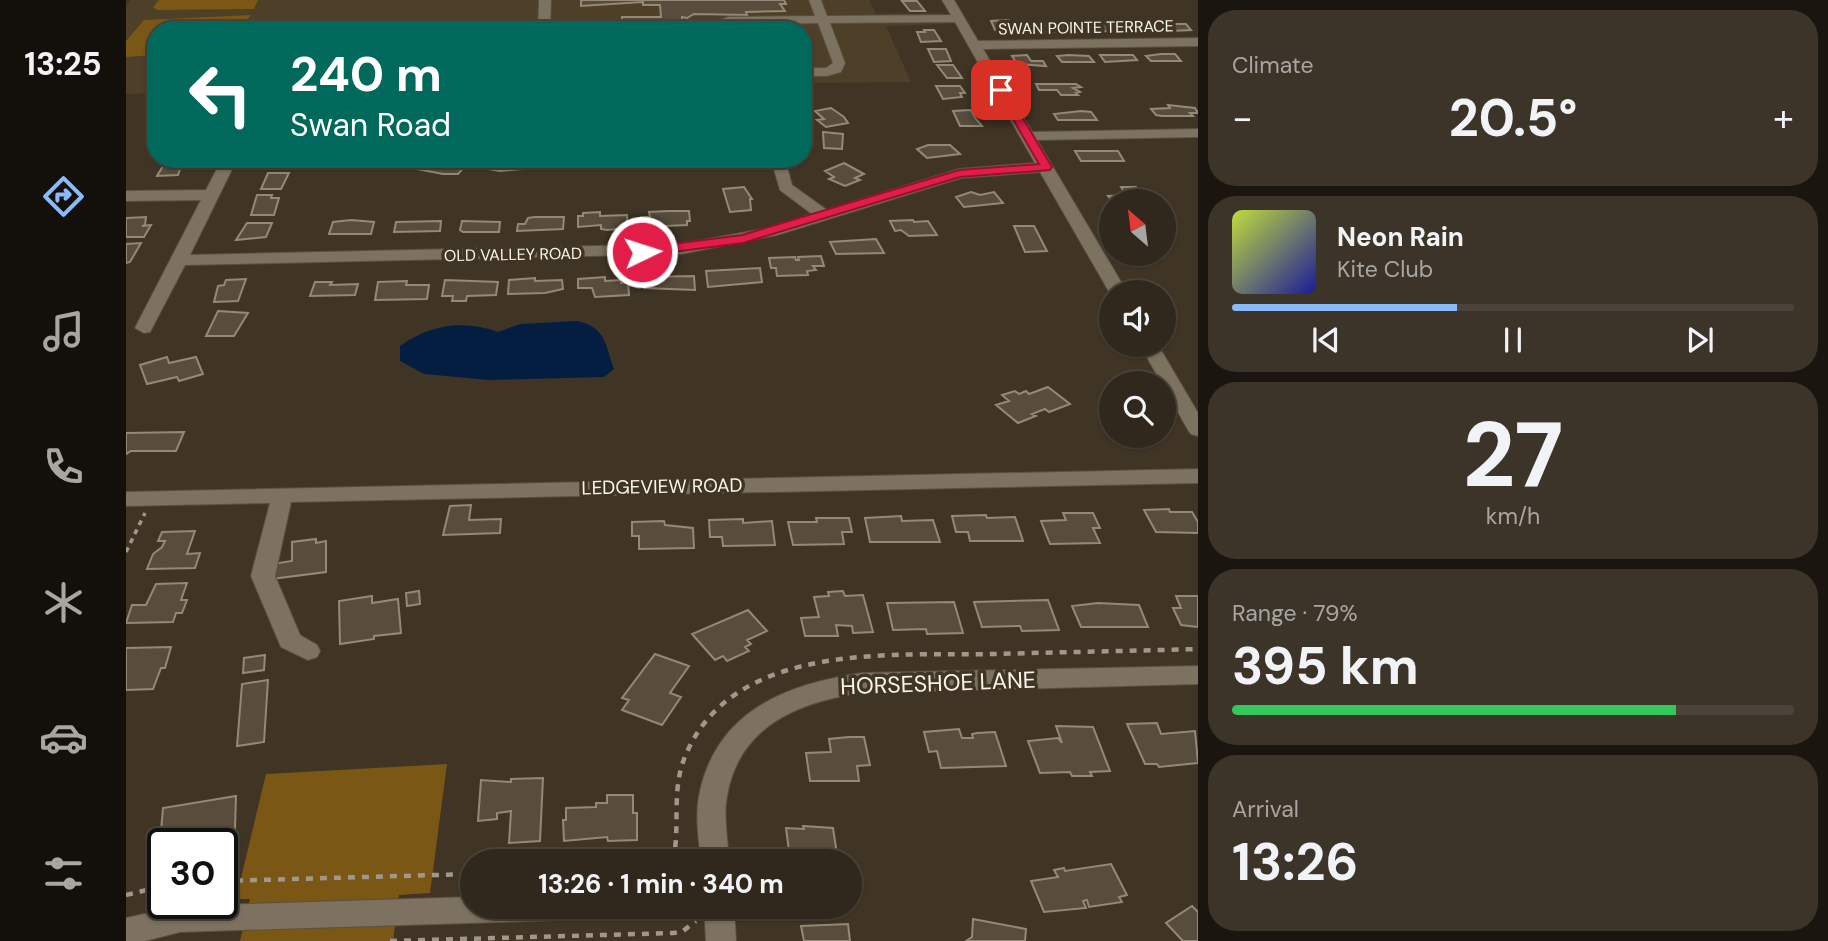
<!DOCTYPE html>
<meta charset="utf-8">
<style>
:root{--surface:#30281c;--page:#3c3429;--text:#f1f3f6;--muted:#a8a6a3;--line:#4b443b;--accent:#88bafc}
body{margin:0;font-family:"DM Sans",sans-serif;background:var(--page);color:var(--text);height:100vh;display:flex;flex-direction:column;font-size:26px;white-space:nowrap}
*{box-sizing:border-box;margin:0}
p{font-size:23px;color:var(--muted)}
.icon{flex:none;width:38px;height:38px;fill:none;stroke:currentColor;stroke-width:2;stroke-linecap:round;stroke-linejoin:round}
.map{position:relative;flex:1;overflow:hidden}
.details{display:flex;flex-direction:column;gap:10px;padding:10px;background:#1a160f;width:630px}
.details>*{flex:none}
.banner{position:absolute;left:21px;top:21px;width:665px;height:147px;border-radius:28px;box-shadow:0 2px 5px #0004,0 0 0 2px var(--line);background:#00695c;color:#fff;overflow:hidden}
.needle{width:46px;rotate:332deg}
.buttons{position:absolute;left:973px;top:189px;display:grid;gap:14px}
.buttons a{display:grid;place-items:center;width:77px;height:77px;border-radius:50%;background:var(--surface);box-shadow:0 2px 5px #0004,0 0 0 2px var(--line);font-size:35px}
.speed{position:absolute;left:21px;top:828px;display:flex;gap:14px;font-size:35px;font-weight:700;text-align:center}
.speed>*{display:grid;place-content:center;width:91px;height:91px;border-radius:50%;background:var(--surface);box-shadow:0 2px 5px #0004,0 0 0 2px var(--line);line-height:1}
.speed .limit{border:4px solid #111;border-radius:10px;background:#fff;color:#111}
.pin{position:absolute;display:grid;place-items:center;width:60px;height:60px;color:#fff;margin:-30px;border-radius:14px;box-shadow:0 4px 10px #0006}
.me{position:absolute;width:77px;margin:-38px;rotate:86deg;stroke-linejoin:round;filter:drop-shadow(0 0 5px #0008)}
.turn{display:flex;align-items:center;gap:24px;height:147px;padding:0 28px;font-size:32px}
.turn .icon{width:91px;height:91px;stroke-width:2.5}
.turn b{display:block;font-size:49px;line-height:60px}
.big{font-size:52px;font-weight:700;line-height:1.1}
.details .card{flex:1;display:flex;flex-direction:column;justify-content:center;gap:10px;min-width:0;padding:0 24px;border-radius:28px;background:var(--page)}
.details .dial{align-items:center;gap:0}
.dial b{font-size:91px;line-height:1}
.song{display:flex;align-items:center;gap:21px}
.cover{width:84px;height:84px;border-radius:10px;background:linear-gradient(135deg,hsl(70 70% 55%),hsl(240 70% 35%))}
.played{height:7px;border-radius:4px;background:linear-gradient(90deg,var(--accent) 40%,var(--line) 40%)}
.keys{display:flex;justify-content:space-around;direction:ltr}
.heat{display:flex;justify-content:space-between;align-items:center;font-size:38px;direction:ltr}
.charge{height:10px;border-radius:5px;background:linear-gradient(90deg,#34c759 79%,var(--line) 0)}
.trip{position:absolute;left:334px;top:849px;width:402px;height:70px;border-radius:35px;background:var(--surface);box-shadow:0 2px 5px #0004,0 0 0 2px var(--line);font-weight:700;line-height:70px;text-align:center}
main{display:flex;flex:1;min-height:0}
.tab-bar{display:flex;flex-direction:column;width:126px;justify-content:space-around;align-items:center;background:#13100b;color:var(--muted)}
.tab-bar .icon{width:49px;height:49px}
.tab-bar .current{color:var(--accent)}
.tab-bar b{font-size:32px;color:var(--text)}
.map>svg:first-child{display:block}
</style>
<main>
<nav class="tab-bar">
<b>13:25</b>
<svg class="icon current" aria-label="directions" viewBox="0 0 24 24"><path d="M12 3l9 9-9 9-9-9zM9 14v-3h6M13 9l2 2-2 2"/></svg>
<svg class="icon" aria-label="music" viewBox="0 0 24 24"><path d="M9 18V5l10-2v13"/><circle cx="6" cy="18" r="3"/><circle cx="16" cy="16" r="3"/></svg>
<svg class="icon" aria-label="phone" viewBox="0 0 24 24"><path d="M5 4h4l2 5-3 2q2 4 5 5l2-3 5 2v4C11 20 4 13 5 4z"/></svg>
<svg class="icon" aria-label="climate" viewBox="0 0 24 24"><path d="M12 3v18M4 7l16 10M4 17L20 7"/></svg>
<svg class="icon" aria-label="car" viewBox="0 0 24 24"><path d="M5 17H2v-5l4-1 3-4h7l3 4 3 1v5h-3M9 17h6M6 11h13"/><circle cx="7" cy="17" r="2"/><circle cx="17" cy="17" r="2"/></svg>
<svg class="icon" aria-label="filters" viewBox="0 0 24 24"><path d="M4 7h16M4 17h16"/><circle cx="9" cy="7" r="2"/><circle cx="15" cy="17" r="2"/></svg>
</nav>
<div class="map">
<svg width="1072" height="941" viewBox="0 0 1072 941">
<rect width="100%" height="100%" fill="#403525"/>
<path fill="#4d3f28" d="M5,0H743L750,14L816,13L820,24L760,26L785,82L677,83V30H30V93L0,94V6Z"/>
<path fill="#7a5715" d="M33,0H132L128,9L31,10L27,7Z
M125,15L113,30H30V55L0,57V41L18,20Z
M321,764L304,893L273,895L267,941H114L124,899H110L140,774Z"/>
<path fill="#031e40" d="M452,321C480,328 479,344 488,369L478,377L363,380L298,374L274,361V346C302,325 339,319 372,332L394,324Z"/>
<path fill="#584d3c" stroke="#948876" stroke-width="2" d="M455,0H658L660,4H654L659,11L620,12L621,15L568,14L561,18L556,17V21H552L553,30H478L475,28V22H496V17H535L534,5H517V2L455,6Z
M776,1H791L799,11H784Z
M883,20L889,29L869,30L865,21Z
M1023,24L1029,31H996L991,25Z
M1034,24H1060L1065,30L1044,31Z
M982,25L987,31L955,32L951,27Z
M909,26H941L946,31L914,32Z
M798,30H808L815,41L795,42L791,32H799Z
M802,49H820L825,61L808,62Z
M1035,54H1049L1055,61H1025L1020,56Z
M901,55L905,61H917L920,66L891,64L886,56Z
M943,55L963,56L968,62H936L931,56Z
M974,55H1007L1011,60L979,62Z
M811,65H827L836,78H821Z
M910,84H950L955,87L947,88L954,92L950,93L952,95H935L931,90H913Z
M810,86H834L839,93H834L836,97L817,99Z
M1042,105L1069,108L1072,113H1064L1067,116H1036L1030,115L1025,109L1044,108Z
M705,108L718,117L722,123L700,127L691,120L698,119L689,111Z
M845,110L849,118L856,126H834L827,111Z
M955,111L965,112L971,120H932L928,114Z
M697,132L717,134L716,149L698,148Z
M802,145H824L834,154L801,158L791,149Z
M949,151H992L998,161H955Z
M145,159H171L168,164H143Z
M357,159H396V169L374,171L356,168Z
M408,159H451V163L408,164Z
M474,159H507V162L474,163Z
M57,160L52,175L31,176L40,161Z
M297,160H313L341,164L332,174H317L291,169Z
M718,163L738,174L729,178L734,180L719,186L703,179L708,177L699,171Z
M142,173H163L155,189H135Z
M618,187L626,199H624L625,210L604,212L597,189Z
M995,187H1010L1014,192H1021L1026,197H1032L1035,201H986L982,196L1000,195Z
M845,192L854,195L868,192L877,203L838,207L830,197Z
M131,195H146L145,198H153L148,215H125Z
M542,211H563L564,221H561V225L516,227L515,217H524L523,212Z
M474,212V216L501,215L502,228L481,230L475,229V225L452,227V216H457V213Z
M20,217L19,225L16,226L25,225L18,237H0V218Z
M409,217H438L437,229L391,231L392,224H399L402,218Z
M225,220L248,222L245,234H203L207,222Z
M787,220L788,222L802,221L811,235L783,236L775,230L769,231L764,221Z
M315,221L314,231L268,232L270,222Z
M336,221L374,222L373,232H337L334,230Z
M121,223H146L140,237L110,240Z
M888,226H908L921,251L899,252Z
M750,239L758,253L710,254L704,242Z
M15,243L4,262L0,263V244Z
M695,256L698,266H687L690,270L681,271L682,275L651,276L650,268H645L643,258L669,257L670,260H673L672,257Z
M634,268L636,282L582,287L580,271Z
M568,276L569,290L518,288L517,277Z
M479,277V281L495,280V283L502,282L503,295L469,297L466,288H452V279Z
M409,278V281L436,280L437,289L419,293L382,294L383,280Z
M120,279L112,301L88,302L92,286L98,285L100,280Z
M319,280L372,282L370,295L341,296L340,301H326L327,296H316Z
M281,281L280,285H303L301,299L249,300L252,282Z
M189,282H206L204,285L232,284L229,295L184,296Z
M92,311L122,313L108,336H80Z
M41,357L43,363L70,357L77,374L53,381L51,377L21,384L14,365Z
M922,387L944,404L923,412L919,409L906,414L910,416L892,423L870,405L883,401L876,395L889,391L893,394L900,391L903,394Z
M58,432L50,451H5L0,454V433Z
M345,505L343,520L375,519L374,533L317,535L324,506Z
M1043,509L1044,512H1066L1072,522V533L1030,532L1018,510Z
M937,513H967L974,528H967L974,543L924,544L915,521L940,520Z
M860,515L861,518L889,517L897,541H844L842,532H830L826,516Z
M775,516L776,521L807,520L814,542H744L739,518Z
M690,518H723L726,532H716L718,544L667,545L662,522H691Z
M617,519V523L646,521L649,545L597,546L596,537H584L583,520Z
M538,521L539,525L567,528L568,548L513,549V536H506V522Z
M69,531L61,554L74,553L69,568L21,569L27,554L36,547L39,541H32L36,532Z
M190,539V543L200,541V572L145,579L146,564L166,561V542Z
M61,583L55,600H61L56,613H50L47,622L0,623L6,605H20L30,584Z
M293,591L294,604L281,606L280,593Z
M717,591L719,596L737,595L747,632L727,633L726,626L710,625L712,636H679L675,618L693,617L688,597L703,596L702,592Z
M246,596V603L272,599L275,633L248,636V639L214,644L213,601Z
M1050,596H1072V627L1055,625L1047,608H1055Z
M922,600L933,630L896,631L894,626L856,627L848,602Z
M828,602L837,633L801,634L800,629L767,630L761,603Z
M972,603L1013,605L1022,627H955L946,606Z
M622,610L641,631L621,640L625,644L619,647L623,651L601,661L597,656L589,660L566,634Z
M45,647L39,668H35L27,689L0,690V648Z
M529,654L563,666L544,693L555,697L536,725L496,710L503,700L496,698Z
M139,655L138,670L117,673L118,658Z
M142,680L138,742L111,746L116,684Z
M1031,723L1035,734L1069,731L1072,763L1033,767L1031,764H1019L1001,724Z
M930,726L967,727L984,771L964,772L966,776H946L944,772L914,773L902,741L932,738L936,743Z
M833,729L836,738H847L846,734L851,733L869,732L880,766L815,768L811,751L803,752L798,732Z
M723,737H738L744,765L731,766L733,781H684L680,753L705,752L703,739Z
M417,778L414,841L383,843L385,811L371,813V819L352,821L355,780L385,782V779Z
M481,795H507V813H511V840L482,841L481,837L438,841L437,820H440V808L470,807V803H481Z
M110,796L109,829L61,836V844H37V856L23,859L26,833L35,831L37,808Z
M677,826L707,828L712,861H660L664,859L660,828L678,829Z
M985,864L1001,895L993,897L996,902L963,907L961,900L957,901L960,908L918,912L905,881L932,877L928,870L938,868L939,871Z
M1066,906L1072,912V941H1057L1040,923Z
M847,919L900,929L899,941H840L846,937Z
M722,924L724,941H678L675,926Z"/>
<g fill="none" stroke-linecap="round" stroke-linejoin="round">
<defs>
<path id="minor" d="M413,0H425L424,30H412Z
M683,0H695L701,16L825,15L816,0H828L852,41L1072,38V46L857,49L906,132L1072,129V137L911,140L1001,292H985V295L914,172L835,178L651,235L555,254L59,265L24,332L18,333L9,328L75,200L0,201V191L80,190L96,159H111L64,255L555,244L642,228L686,214L654,190L645,159H659L666,185L701,210L833,169L909,163L829,22L704,23L719,63L715,72L701,76H677V68H700L707,63L692,23L603,25L588,30H570L602,17L689,16Z
M1014,345H1032L1072,413V436L1065,434L1062,430Z
M1072,469V483L165,502L149,576L174,635L191,645L194,651L191,657L182,660L155,647L125,576L144,503L0,506V492Z
M1072,666V684L736,693C672,702 613,726 601,796C597,817 602,840 603,861H575C573,840 569,818 573,796C589,712 659,684 736,673Z
M346,897V906H484L480,915L469,919L54,932L19,941H0V918L54,906Z
M578,906H608L610,941H580Z"/>
</defs>
<use href="#minor" stroke="#595142" stroke-width="2"/>
<path stroke="#a1988b" stroke-width="3.5" stroke-dasharray="5 5" stroke-linecap="butt" d="M0,552L19,513"/>
<path stroke="#a1988b" stroke-width="4.5" stroke-dasharray="7 7" stroke-linecap="butt" d="M547,861C555,824 544,788 561,752C611,640 771,656 871,654C938,652 1005,651 1072,649
M96,881L346,874
M0,895L37,886
M264,941L548,933L557,931L570,921"/>
<use href="#minor" fill="#7d715f" fill-rule="evenodd"/>
</g>
<path fill="#e11d48" stroke="#92132f" stroke-width="2" d="M875,87L880,90L926,167L924,170L834,177L617,243L516,256L510,252L516,248L616,235L833,170L913,164L870,90Z"/>
<g text-anchor="middle" stroke-width="7" stroke-linejoin="round" paint-order="stroke">
<g font-size="16" fill="#fbf4ea" stroke="#403525">
<text transform="translate(960 27) rotate(-1)" y="6">SWAN POINTE TERRACE</text>
<text transform="translate(387 254) rotate(-1)" y="6">OLD VALLEY ROAD</text>
</g>
<g font-size="19" fill="#fbf4ea" stroke="#403525">
<text transform="translate(536 486) rotate(-1)" y="7">LEDGEVIEW ROAD</text>
</g>
<g font-size="23" fill="#fbf4ea" stroke="#403525">
<text transform="translate(812 683) rotate(-2)" y="8">HORSESHOE LANE</text>
</g>
</g>
</svg>
<div class="buttons">
<a><svg class="needle" viewBox="-14 -14 28 28"><path d="M0-13l5 13h-10z" fill="#e53935"/><path d="M0 13l5-13h-10z" fill="#a8a6a3"/></svg></a>
<a><svg class="icon" aria-label="sound" viewBox="0 0 24 24"><path d="M4 9h4l5-4v14l-5-4H4zM17 9q2 3 0 6"/></svg></a>
<a><svg class="icon" aria-label="search" viewBox="0 0 24 24"><circle cx="10" cy="10" r="6"/><path d="M15 15l6 6"/></svg></a>
</div>
<div class="speed"><div class="limit">30</div></div>
<div class="pin" style="left:875px;top:90px;background:#d93025"><svg class="icon" aria-label="arrive" viewBox="0 0 24 24"><path d="M6 21V4h12l-3 4 3 4H6"/></svg></div>
<svg class="me" style="left:516px;top:252px" viewBox="-20 -20 40 40"><circle r="17" fill="#e11d48" stroke="#fff" stroke-width="3"/><path d="M0-11L8 9 0 5-8 9z" fill="#fff"/></svg>
<div class="trip">13:26 · 1 min · 340 m</div>
<div class="banner">
<div class="turn"><svg class="icon" aria-label="left" viewBox="0 0 24 24"><path d="M17 20v-9H6M10 6l-5 5 5 5"/></svg><div><b>240 m</b>Swan Road</div></div>
</div>
</div>
<section class="details">
<div class="card"><p>Climate</p>
<div class="heat"><a>−</a><b class="big">20.5°</b><a>+</a></div>
</div>
<div class="card">
<div class="song"><i class="cover"></i><div><b>Neon Rain</b><p>Kite Club</p></div></div>
<div class="played"></div>
<div class="keys"><svg class="icon" aria-label="previous" viewBox="0 0 24 24"><path d="M18 5L8 12l10 7zM5 5v14"/></svg><svg class="icon" aria-label="pause" viewBox="0 0 24 24"><path d="M8 5v14M16 5v14"/></svg><svg class="icon" aria-label="next" viewBox="0 0 24 24"><path d="M6 5l10 7-10 7zM19 5v14"/></svg></div>
</div>
<div class="card dial"><b>27</b><p>km/h</p></div>
<div class="card"><p>Range · 79%</p><b class="big">395 km</b><div class="charge"></div></div>
<div class="card"><p>Arrival</p><b class="big">13:26</b></div>
</section>
</main>
